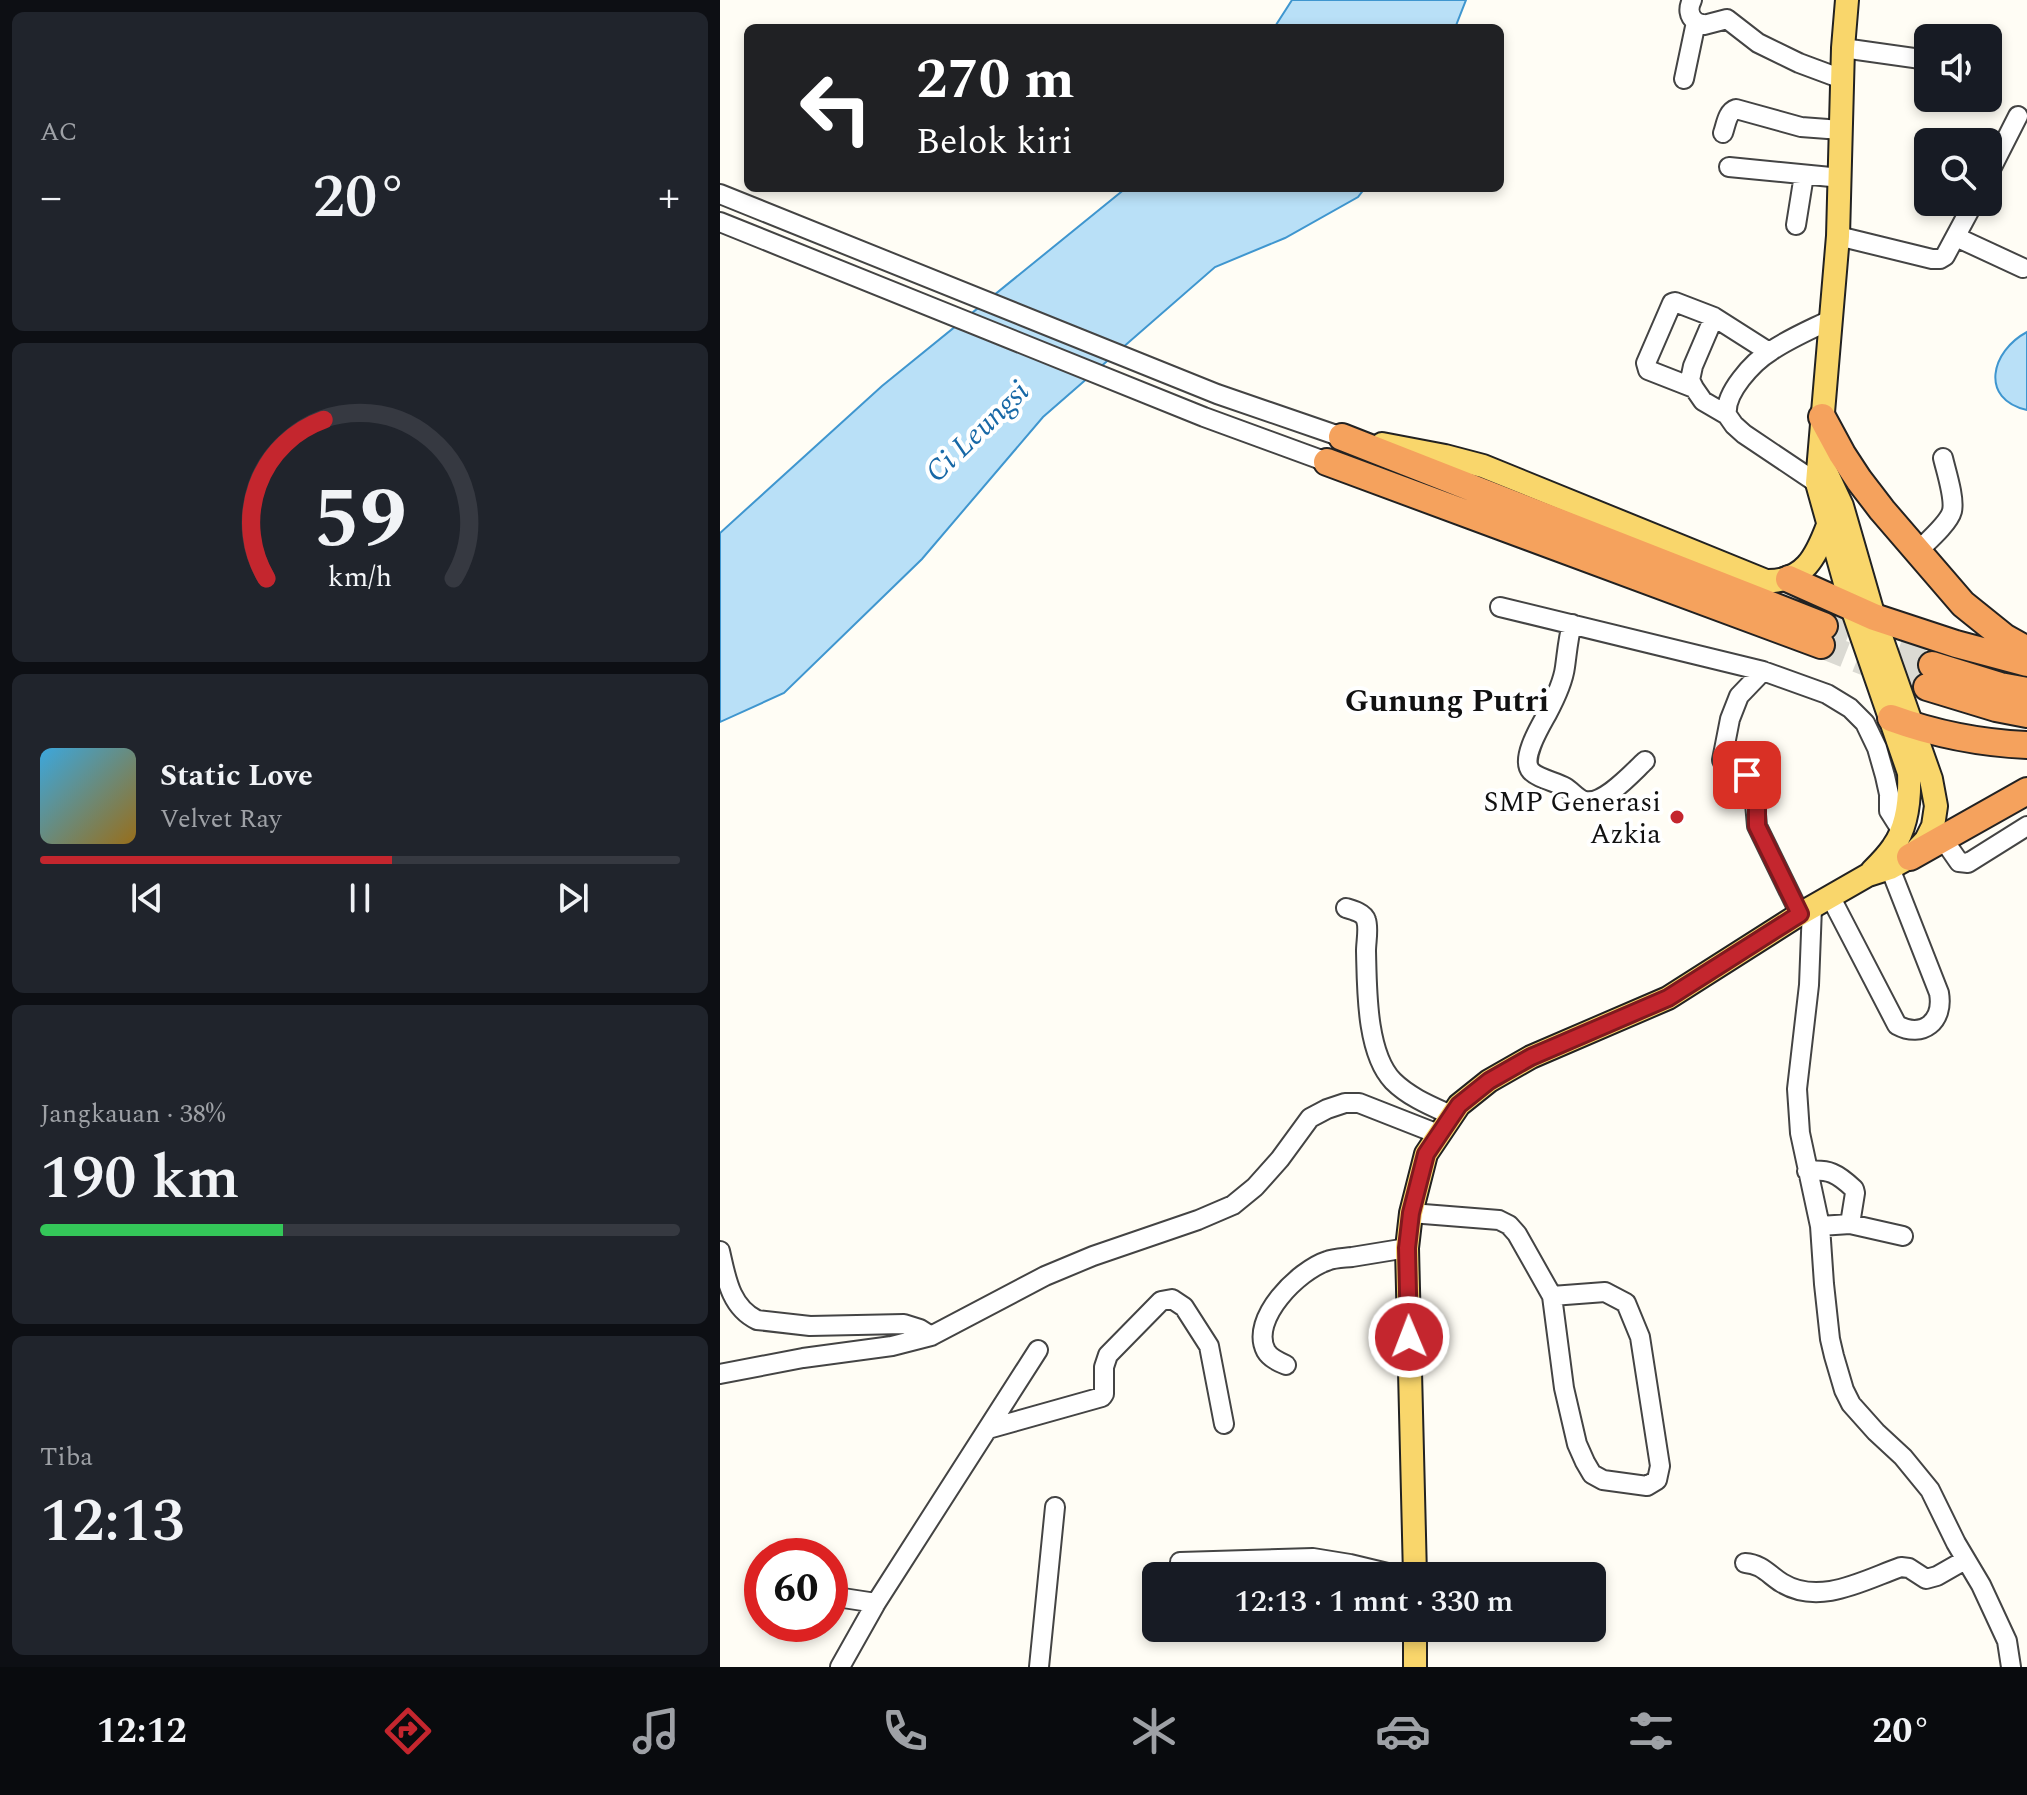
<!DOCTYPE html>
<html lang="id">
<meta charset="utf-8">
<style>
:root{--surface:#171b24;--page:#20242c;--text:#f1f3f6;--muted:#9ea1a6;--line:#363941;--accent:#c4262e}
body{margin:0;font-family:Spectral,serif;background:var(--page);color:var(--text);height:100vh;display:flex;flex-direction:column;font-size:30px;white-space:nowrap}
*{box-sizing:border-box;margin:0}
p{font-size:26px;color:var(--muted)}
.icon{flex:none;width:44px;height:44px;fill:none;stroke:currentColor;stroke-width:2;stroke-linecap:round;stroke-linejoin:round}
.map{position:relative;flex:1;overflow:hidden}
.details{display:flex;flex-direction:column;gap:12px;padding:12px;background:#0d0f14;width:720px}
.details>*{flex:none}
.top-card{position:absolute;left:24px;top:24px;width:760px;height:168px;border-radius:12px;box-shadow:0 4px 12px #0003;background:#202124;color:#fff;overflow:hidden}
.tools{position:absolute;left:1194px;top:24px;display:grid;gap:16px}
.tools a{display:grid;place-items:center;width:88px;height:88px;border-radius:12px;background:var(--surface);box-shadow:0 4px 12px #0003;font-size:40px}
.speed{position:absolute;left:24px;top:1538px;display:flex;gap:16px;font-size:40px;font-weight:700;text-align:center}
.speed>*{display:grid;place-content:center;width:104px;height:104px;border-radius:50%;background:var(--surface);box-shadow:0 4px 12px #0003;line-height:1}
.speed .limit{border:12px solid #d22;background:#fff;color:#111}
.pin{position:absolute;display:grid;place-items:center;width:68px;height:68px;color:#fff;margin:-34px;border-radius:16px;box-shadow:0 4px 12px #0006}
.me{position:absolute;width:88px;margin:-44px;rotate:359deg;stroke-linejoin:round;filter:drop-shadow(0 0 6px #0008)}
.turn{display:flex;align-items:center;gap:28px;height:168px;padding:0 40px;font-size:36px}
.turn .icon{width:104px;height:104px;stroke-width:2.5}
.turn b{display:block;font-size:56px;line-height:68px}
.big{font-size:60px;font-weight:600;line-height:1.1}
.details .tile{flex:1;display:flex;flex-direction:column;justify-content:center;gap:12px;min-width:0;padding:0 28px;border-radius:12px;background:var(--page)}
.details .dial{align-items:center;gap:0}
.dial svg{height:208px;overflow:visible;fill:none;stroke:var(--line);stroke-width:7;stroke-linecap:round;text-anchor:middle}
.dial text{fill:var(--text);stroke:none}
.song{display:flex;align-items:center;gap:24px}
.cover{width:96px;height:96px;border-radius:12px;background:linear-gradient(135deg,hsl(200 70% 55%),hsl(40 70% 35%))}
.played{height:8px;border-radius:4px;background:linear-gradient(90deg,var(--accent) 55%,var(--line) 55%)}
.keys{display:flex;justify-content:space-around;direction:ltr}
.heat{display:flex;justify-content:space-between;align-items:center;font-size:44px;direction:ltr}
.charge{height:12px;border-radius:6px;background:linear-gradient(90deg,#34c759 38%,var(--line) 0)}
.trip{position:absolute;left:422px;top:1562px;width:464px;height:80px;border-radius:12px;background:var(--surface);box-shadow:0 4px 12px #0003;font-weight:600;line-height:80px;text-align:center}
.tab-bar{display:flex;height:128px;justify-content:space-around;align-items:center;background:#090b0e;color:var(--muted)}
.tab-bar .icon{width:56px;height:56px}
.tab-bar .on{color:var(--accent)}
.tab-bar b{font-size:36px;color:var(--text)}
main{display:flex;flex:1;min-height:0}
.map>svg:first-child{display:block}
</style>
<main>
<section class="details">
<div class="tile"><p>AC</p>
<div class="heat"><a>−</a><b class="big">20°</b><a>+</a></div>
</div>
<div class="tile dial"><svg viewBox="0 0 100 80">
<path d="M14 69A42 42 0 1 1 86 69"/>
<path d="M14 69A42 42 0 0 1 36 8" stroke="#c4262e"/>
<text x="50" y="56" font-size="32" font-weight="700">59</text>
<text x="50" y="72" font-size="11">km/h</text>
</svg></div>
<div class="tile">
<div class="song"><i class="cover"></i><div><b>Static Love</b><p>Velvet Ray</p></div></div>
<div class="played"></div>
<div class="keys"><svg class="icon" aria-label="previous" viewBox="0 0 24 24"><path d="M18 5L8 12l10 7zM5 5v14"/></svg><svg class="icon" aria-label="pause" viewBox="0 0 24 24"><path d="M8 5v14M16 5v14"/></svg><svg class="icon" aria-label="next" viewBox="0 0 24 24"><path d="M6 5l10 7-10 7zM19 5v14"/></svg></div>
</div>
<div class="tile"><p>Jangkauan · 38%</p><b class="big">190 km</b><div class="charge"></div></div>
<div class="tile"><p>Tiba</p><b class="big">12:13</b></div>
</section>
<div class="map">
<svg width="1307" height="1667" viewBox="0 0 1307 1667">
<rect width="100%" height="100%" fill="#fffdf5"/>
<path fill="#b9e0f7" stroke="#3f96cf" stroke-width="2" d="M572,0H746L735,28H554Z
M406,188H645L638,197L565,238L495,267L323,417L202,559L64,693L0,722V533L162,386Z
M1307,332V410C1259,399 1271,351 1307,332Z"/>
<g fill="none" stroke-linecap="round" stroke-linejoin="round">
<path stroke="#dbdad3" stroke-width="26" stroke-dasharray="26 13" stroke-linecap="butt" d="M1104,626L1212,665
M1101,645L1207,687"/>
<defs>
<path id="minor" d="M976,22L984,25L1007,19L1038,43L1079,63L1122,79
M1123,48L1208,60
M964,79L976,22C968,16 968,8 972,0
M1003,133C1006,125 1007,112 1016,109L1081,127L1121,130
M1009,167L1121,178
M1268,175L1298,116
M0,194L497,394L622,437
M0,222L484,417L607,462
M1076,225L1084,175
M1118,236L1212,259H1220L1225,256L1254,202
M1236,237L1303,268
M994,317L973,366L970,380L974,388L983,401L1007,415L1014,425L1024,434L1097,483
M974,388L928,370L926,363L952,303L955,302L994,317L1049,352
M1007,415C1004,393 1033,362 1051,351C1070,338 1092,329 1112,319
M1198,551C1207,542 1229,523 1232,511C1235,498 1226,471 1223,458
M780,607L1043,671L1107,694L1130,708L1145,723L1157,748L1165,776L1169,794V811L1181,830
M852,624C848,639 847,653 845,667C843,683 835,699 827,714C821,725 800,759 811,771C817,778 836,782 845,787C852,791 857,799 865,801C884,805 912,773 925,761
M1043,671L1019,696L1010,719L1002,760L1008,774L1027,775L1033,780L1037,826L1080,914
M1223,839L1239,862L1248,863L1307,826
M1110,896L1177,1025C1203,1039 1224,1021 1219,993L1170,868
M1092,907L1089,985L1077,1089L1080,1133L1100,1226L1104,1284L1110,1339L1114,1356L1124,1390L1131,1404L1156,1432L1183,1457L1210,1490L1236,1543L1261,1585L1287,1641L1291,1667
M626,908C633,910 644,913 646,920C649,928 646,942 646,951C647,988 646,1053 673,1081C689,1097 711,1106 731,1115
M1087,1171C1109,1169 1117,1173 1134,1189L1135,1193L1130,1224
M691,1213L779,1220L789,1225L797,1234L832,1296L844,1388L857,1444L865,1462L872,1474L883,1480L927,1486L937,1480L940,1466L920,1337L906,1303L885,1292L832,1296
M1100,1226L1130,1224L1183,1236
M0,1251C6,1277 10,1307 37,1320L90,1326L184,1324L200,1329L211,1336
M566,1365C559,1362 550,1358 546,1351C529,1319 579,1270 607,1261C614,1258 624,1258 632,1257C650,1254 669,1251 687,1248
M0,1374L83,1358L172,1346L211,1336L325,1276L373,1256L478,1220L513,1205L535,1187L560,1159L590,1118L607,1109L625,1103H639L718,1134
M268,1429L382,1397L384,1394V1367L388,1355L441,1301L452,1299L464,1307L489,1346L504,1424
M460,1562L593,1558L630,1564L680,1576
M1025,1563C1042,1564 1049,1575 1062,1583C1100,1606 1144,1580 1181,1567L1189,1568L1206,1579L1217,1576L1245,1560
M110,1596L156,1603
M120,1667L156,1603L318,1350
M319,1667L335,1507"/>
<path id="major" d="M1127,0L1123,48L1118,236L1097,483L1132,608L1189,773C1190,798 1188,826 1173,847C1167,856 1159,864 1152,871
M662,444L725,456L763,466L1046,581C1084,582 1096,557 1108,525
M695,1576L687,1248L691,1213L706,1154L739,1105L769,1081L811,1057L948,998L1080,914L1148,875L1170,868L1190,857L1206,840L1213,826L1216,806L1211,779L1154,617L1122,506L1100,459
M695,1667V1628"/>
<path id="highway" d="M1102,417L1122,454L1139,480L1162,510L1243,604L1284,637L1307,650
M622,437L1104,626
M607,462L1101,645
M1069,579L1154,617L1236,644L1307,663
M1212,665L1280,686L1307,691
M1207,687L1276,708L1307,714
M1171,718C1215,734 1260,743 1307,745
M1190,857L1307,791"/>
</defs>
<use href="#minor" stroke="#444" stroke-width="22"/>
<use href="#major" stroke="#222" stroke-width="26"/>
<use href="#highway" stroke="#222" stroke-width="30"/>
<use href="#minor" stroke="#fff" stroke-width="18"/>
<use href="#major" stroke="#f9d66b" stroke-width="22"/>
<use href="#highway" stroke="#f5a25d" stroke-width="26"/>
</g>
<g fill="none" stroke-linecap="round" stroke-linejoin="round">
<defs>
<path id="route" d="M689,1337L687,1248L691,1213L706,1154L739,1105L769,1081L811,1057L948,998L1080,914L1037,826V805L1033,780L1027,775"/>
</defs>
<use href="#route" stroke="#7f191e" stroke-width="20"/>
<use href="#route" stroke="#c4262e" stroke-width="14"/>
</g>
<circle fill="#c4262e" stroke="#fff" stroke-width="3" cx="957" cy="817" r="8"/>
<g text-anchor="middle" stroke-width="8" stroke-linejoin="round" paint-order="stroke">
<g font-size="28" fill="#111" stroke="#fff" text-anchor="end">
<text x="941" y="811">SMP Generasi<tspan x="941" dy="32">Azkia</tspan></text>
</g>
<g font-size="30" font-style="italic" fill="#1768a6" stroke="#fff">
<text transform="translate(257 431) rotate(-44)" y="10">Ci Leungsi</text>
</g>
<g font-size="32" font-weight="bold" fill="#111" stroke="#fff">
<text x="727" y="711">Gunung Putri</text>
</g>
</g>
</svg>
<div class="tools">
<a><svg class="icon" aria-label="sound" viewBox="0 0 24 24"><path d="M4 9h4l5-4v14l-5-4H4zM17 9q2 3 0 6"/></svg></a>
<a><svg class="icon" aria-label="search" viewBox="0 0 24 24"><circle cx="10" cy="10" r="6"/><path d="M15 15l6 6"/></svg></a>
</div>
<div class="speed"><div class="limit">60</div></div>
<div class="pin" style="left:1027px;top:775px;background:#d93025"><svg class="icon" aria-label="arrive" viewBox="0 0 24 24"><path d="M6 21V4h12l-3 4 3 4H6"/></svg></div>
<svg class="me" style="left:689px;top:1337px" viewBox="-20 -20 40 40"><circle r="17" fill="#c4262e" stroke="#fff" stroke-width="3"/><path d="M0-11L8 9 0 5-8 9z" fill="#fff"/></svg>
<div class="trip">12:13 · 1 mnt · 330 m</div>
<div class="top-card">
<div class="turn"><svg class="icon" aria-label="left" viewBox="0 0 24 24"><path d="M17 20v-9H6M10 6l-5 5 5 5"/></svg><div><b>270 m</b>Belok kiri</div></div>
</div>
</div>
</main>
<nav class="tab-bar">
<b>12:12</b>
<svg class="icon on" aria-label="directions" viewBox="0 0 24 24"><path d="M12 3l9 9-9 9-9-9zM9 14v-3h6M13 9l2 2-2 2"/></svg>
<svg class="icon" aria-label="music" viewBox="0 0 24 24"><path d="M9 18V5l10-2v13"/><circle cx="6" cy="18" r="3"/><circle cx="16" cy="16" r="3"/></svg>
<svg class="icon" aria-label="phone" viewBox="0 0 24 24"><path d="M5 4h4l2 5-3 2q2 4 5 5l2-3 5 2v4C11 20 4 13 5 4z"/></svg>
<svg class="icon" aria-label="climate" viewBox="0 0 24 24"><path d="M12 3v18M4 7l16 10M4 17L20 7"/></svg>
<svg class="icon" aria-label="car" viewBox="0 0 24 24"><path d="M5 17H2v-5l4-1 3-4h7l3 4 3 1v5h-3M9 17h6M6 11h13"/><circle cx="7" cy="17" r="2"/><circle cx="17" cy="17" r="2"/></svg>
<svg class="icon" aria-label="filters" viewBox="0 0 24 24"><path d="M4 7h16M4 17h16"/><circle cx="9" cy="7" r="2"/><circle cx="15" cy="17" r="2"/></svg>
<b>20°</b>
</nav>
